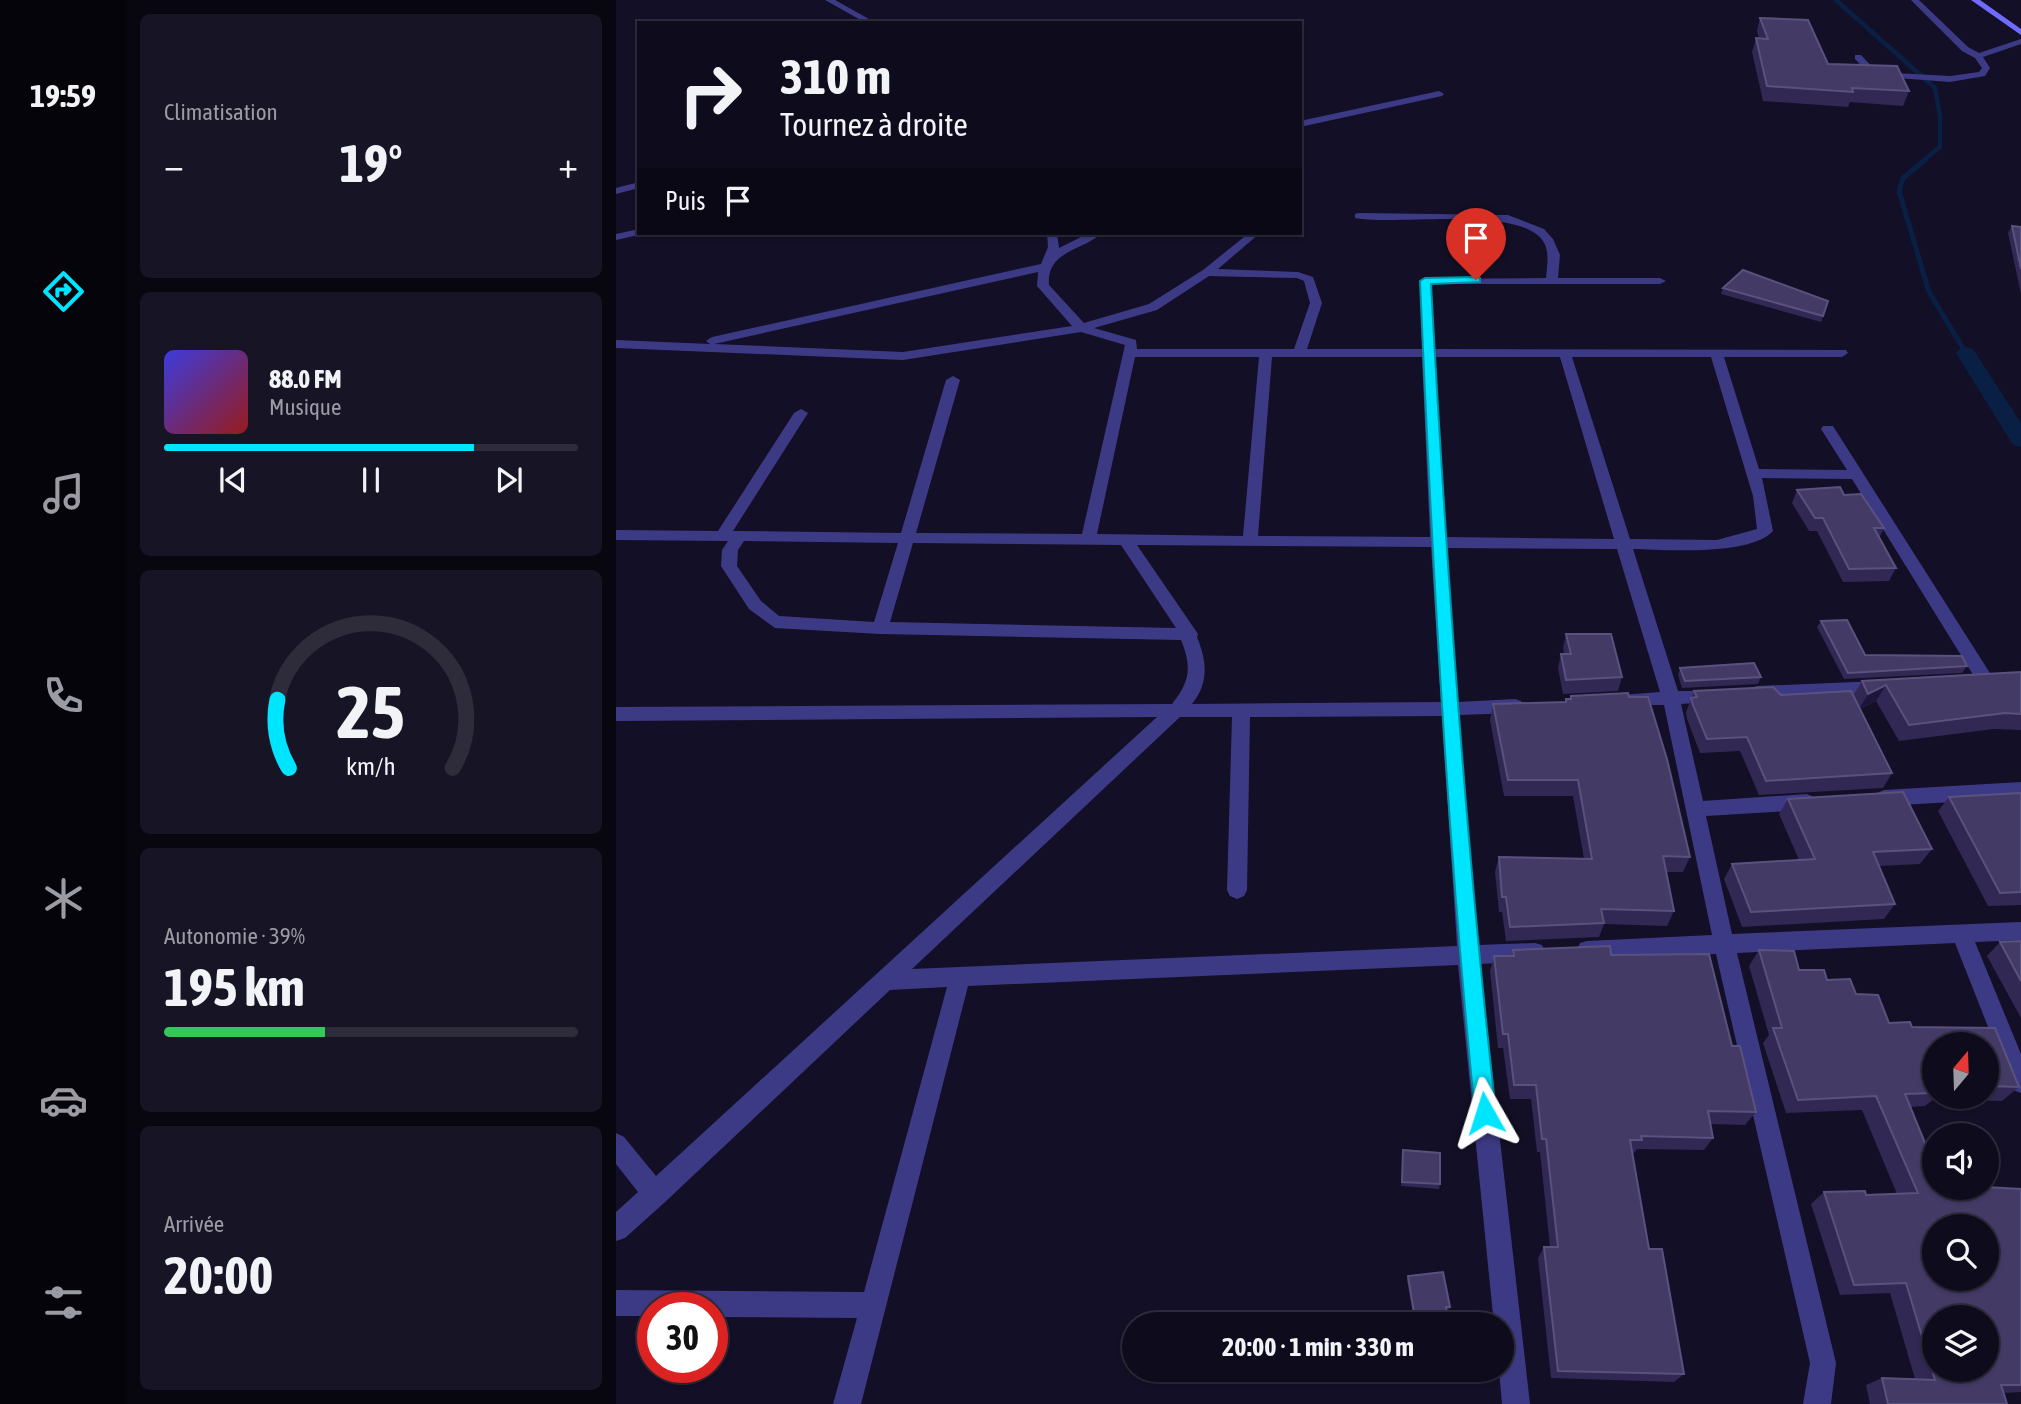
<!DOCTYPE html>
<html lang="fr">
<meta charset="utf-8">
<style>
:root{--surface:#0e0b1c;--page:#171425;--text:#f1f3f6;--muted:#9b9ba3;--line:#2e2b3b;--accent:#00e5ff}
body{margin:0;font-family:"Asap Condensed",sans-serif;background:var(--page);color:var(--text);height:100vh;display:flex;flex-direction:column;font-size:26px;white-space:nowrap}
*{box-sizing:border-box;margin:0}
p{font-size:23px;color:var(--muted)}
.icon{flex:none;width:38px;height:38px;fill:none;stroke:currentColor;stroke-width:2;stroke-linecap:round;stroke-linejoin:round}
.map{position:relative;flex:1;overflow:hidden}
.panel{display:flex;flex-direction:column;gap:14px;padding:14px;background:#08060f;width:490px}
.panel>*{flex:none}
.hud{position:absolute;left:21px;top:21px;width:665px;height:214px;border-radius:0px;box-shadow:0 2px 5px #0004,0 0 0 2px var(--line);background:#0e0b1c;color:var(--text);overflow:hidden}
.needle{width:46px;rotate:19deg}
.tools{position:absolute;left:1306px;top:1032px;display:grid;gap:14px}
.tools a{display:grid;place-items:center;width:77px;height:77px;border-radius:50%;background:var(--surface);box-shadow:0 2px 5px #0004,0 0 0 2px var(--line);font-size:35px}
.speed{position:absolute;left:21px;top:1292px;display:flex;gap:14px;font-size:35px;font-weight:700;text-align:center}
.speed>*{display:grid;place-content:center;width:91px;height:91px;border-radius:50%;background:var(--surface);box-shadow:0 2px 5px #0004,0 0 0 2px var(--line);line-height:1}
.speed .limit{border:10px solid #d22;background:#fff;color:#111}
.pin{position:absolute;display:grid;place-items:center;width:60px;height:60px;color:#fff;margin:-72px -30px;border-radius:50% 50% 50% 0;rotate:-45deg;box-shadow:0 0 7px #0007}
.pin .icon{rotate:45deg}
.me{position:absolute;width:77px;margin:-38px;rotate:354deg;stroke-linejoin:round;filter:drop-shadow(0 0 5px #0008)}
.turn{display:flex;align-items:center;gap:24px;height:147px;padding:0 28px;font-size:32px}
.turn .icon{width:91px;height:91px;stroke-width:2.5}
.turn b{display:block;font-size:49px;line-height:60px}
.then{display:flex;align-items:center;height:66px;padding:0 28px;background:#0003;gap:14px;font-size:26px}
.big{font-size:52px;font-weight:700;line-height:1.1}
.panel .widget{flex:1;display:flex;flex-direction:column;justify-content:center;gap:10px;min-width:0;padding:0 24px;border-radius:10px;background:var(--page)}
.panel .dial{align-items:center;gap:0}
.dial svg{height:182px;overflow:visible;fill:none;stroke:var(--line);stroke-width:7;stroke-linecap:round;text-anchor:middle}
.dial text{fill:var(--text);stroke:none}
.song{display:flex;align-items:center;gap:21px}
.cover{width:84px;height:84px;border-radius:10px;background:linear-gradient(135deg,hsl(240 70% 55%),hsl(0 70% 35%))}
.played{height:7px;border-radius:4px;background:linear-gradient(90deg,var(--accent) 75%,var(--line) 75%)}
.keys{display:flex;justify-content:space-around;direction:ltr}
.heat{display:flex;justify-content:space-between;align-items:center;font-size:38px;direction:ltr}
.charge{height:10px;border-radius:5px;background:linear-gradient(90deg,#34c759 39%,var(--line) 0)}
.trip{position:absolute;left:506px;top:1312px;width:392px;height:70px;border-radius:35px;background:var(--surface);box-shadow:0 2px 5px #0004,0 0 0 2px var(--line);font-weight:700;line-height:70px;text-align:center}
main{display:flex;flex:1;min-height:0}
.dock{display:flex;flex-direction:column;width:126px;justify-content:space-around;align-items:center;background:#06040b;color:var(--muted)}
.dock .icon{width:49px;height:49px}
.dock .current{color:var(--accent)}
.dock b{font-size:32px;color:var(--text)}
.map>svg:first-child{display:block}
</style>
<main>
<nav class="dock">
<b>19:59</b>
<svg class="icon current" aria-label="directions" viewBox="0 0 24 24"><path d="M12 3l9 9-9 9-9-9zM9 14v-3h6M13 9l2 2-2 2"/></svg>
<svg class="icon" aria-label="music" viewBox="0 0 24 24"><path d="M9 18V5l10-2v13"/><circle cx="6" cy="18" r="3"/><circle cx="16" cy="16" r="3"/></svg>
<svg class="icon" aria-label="phone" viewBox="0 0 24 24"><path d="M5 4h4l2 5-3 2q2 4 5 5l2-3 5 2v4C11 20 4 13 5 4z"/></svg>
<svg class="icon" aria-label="climate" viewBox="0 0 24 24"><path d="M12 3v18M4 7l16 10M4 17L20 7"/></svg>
<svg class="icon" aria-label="car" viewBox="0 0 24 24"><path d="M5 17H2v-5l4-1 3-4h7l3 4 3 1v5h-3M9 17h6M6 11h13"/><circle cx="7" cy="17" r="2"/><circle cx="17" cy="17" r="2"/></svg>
<svg class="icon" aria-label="filters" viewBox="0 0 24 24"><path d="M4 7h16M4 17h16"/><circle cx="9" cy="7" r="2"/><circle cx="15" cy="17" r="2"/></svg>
</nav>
<section class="panel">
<div class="widget"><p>Climatisation</p>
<div class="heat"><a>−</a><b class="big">19°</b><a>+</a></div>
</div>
<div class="widget">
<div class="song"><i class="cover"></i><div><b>88.0 FM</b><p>Musique</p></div></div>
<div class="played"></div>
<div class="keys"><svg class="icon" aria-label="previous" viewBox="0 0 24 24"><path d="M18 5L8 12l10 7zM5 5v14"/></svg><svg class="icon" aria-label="pause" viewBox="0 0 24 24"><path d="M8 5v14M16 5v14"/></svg><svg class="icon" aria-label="next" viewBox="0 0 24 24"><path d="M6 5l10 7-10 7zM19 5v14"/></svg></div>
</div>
<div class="widget dial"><svg viewBox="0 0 100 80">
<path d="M14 69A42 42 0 1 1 86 69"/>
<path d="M14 69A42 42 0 0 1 9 39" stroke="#00e5ff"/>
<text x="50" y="56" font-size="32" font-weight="700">25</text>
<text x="50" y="72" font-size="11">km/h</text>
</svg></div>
<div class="widget"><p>Autonomie · 39%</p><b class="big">195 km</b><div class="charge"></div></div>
<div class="widget"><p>Arrivée</p><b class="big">20:00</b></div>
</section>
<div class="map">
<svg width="1405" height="1404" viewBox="0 0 1405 1404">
<rect width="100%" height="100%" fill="#130f26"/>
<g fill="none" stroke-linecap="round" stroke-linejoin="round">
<path stroke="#0a1f44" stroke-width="4.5" d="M1220,0L1319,88L1324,116V147L1308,160"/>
<path stroke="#0a1f44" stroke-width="5" d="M1310,159L1287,178L1283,191L1313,292L1350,353"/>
<path fill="#0a1f44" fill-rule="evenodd" d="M1350,347L1357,349L1405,423V447L1397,445L1340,353L1343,349Z"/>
<path fill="#3d3a85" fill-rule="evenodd" d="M209,0H219L260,23H250Z
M1295,0H1303L1352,47L1363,53L1405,39V44L1367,57L1374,68L1369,76L1334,82L1255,76L1239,59V55H1245L1261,72L1334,76L1363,72L1366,68L1359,58L1346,51Z
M823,91L828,94L826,96L684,127V121Z
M23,182V188L0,194V188Z
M743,213L892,215L928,229L937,239L944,255L942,278H1044L1050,281L1044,284H815L819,349L1230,350L1232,353L1226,357H1108L1143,469L1231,470L1205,429L1207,426H1217L1379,681L1376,686H1364L1236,479L1146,478L1157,531C1135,556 1049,550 1017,549L1062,691H1105L1108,696L1105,701L1065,704L1087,801L1191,794L1198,797L1200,802L1198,807L1191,810L1090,816L1116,934L1405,922V940L1359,942L1405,1054V1093L1397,1090L1339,943L1121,953L1220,1363L1215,1404H1187L1194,1363L1100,954L971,959L964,957L961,950L964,943L971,941L1096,935L1048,705H1005L1002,700L1005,695L1044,692L1001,549L830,548L842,702L899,699L905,701L908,706L905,711L899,713L843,715L862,945L919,943L926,945L929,952L926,959L919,961L864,964L914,1404H886L883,1370H886V1325H878L842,965L352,986L245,1404H217L241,1318L96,1317V1307H37V1316H0V1290L248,1292L331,987L274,990L48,1203L9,1238L0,1241V1212L22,1192L0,1164V1133L8,1137L40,1176L541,717L0,721V707L556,704C574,682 576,667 565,640L264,634L159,628L133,609L105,566L106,550L112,541L0,540V530L102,531L178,413L185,409L192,413L117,531L285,533L330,380L337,376L344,380L300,533L466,534L509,345L465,332L287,360L0,348V340L94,344L90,341L96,337L425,264L432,247L431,233H441L443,248L473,233H486C466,251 430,251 433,285L468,323L533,304L587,270L633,233H644L602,269L682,272L697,277L706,303L691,349H806L805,279L930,278C931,265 934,252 927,241C903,205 780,226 739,218V214ZM422,272L421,286L456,326L287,352L98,344ZM593,276L681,278L688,281L694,303L678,349H521L520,340L478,328L541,310ZM519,357H643L627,536L481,534ZM656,357H806L814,537L642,536ZM819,357H944L998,539L829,537ZM956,357H1095L1137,496L1141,529L1101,540L1014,539ZM128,541L282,543L258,622L163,616L145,601L121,566L122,550ZM297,543L505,545L560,628L274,622ZM521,545L815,547L825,702L576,704C593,683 591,661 581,637L582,634ZM826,716L841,946L296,969L564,717H616L611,890L614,896L621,899L628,896L631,890L634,717Z
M23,229V233L27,234L0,240V234Z
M1263,681L1269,682L1272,687L1269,692L1263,693L1141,700L1135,698L1132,693L1135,688L1141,686Z
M1405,782V798L1268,806L1261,803L1259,798L1261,793L1268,790Z"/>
<path fill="#6f6bff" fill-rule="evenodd" d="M1355,0H1364L1405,29V35Z"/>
</g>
<path fill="#312854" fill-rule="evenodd" d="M1144,18L1212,64L1293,91L1287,106L1234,102L1232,107L1147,101L1136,52L1140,38H1143L1141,31Z
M1396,226L1405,227V294L1392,233Z
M1107,288L1212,301L1205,322L1105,294Z
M1181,490L1228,495L1268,528L1263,538L1280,568L1273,581L1227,582L1201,531H1193L1176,503Z
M1205,621L1249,655L1351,666L1346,673L1228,679L1201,627Z
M950,634L1006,677L1002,691L947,694L942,668L945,654H948L947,648Z
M1064,668L1145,677L1142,684L1066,688L1062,675Z
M1405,672V730L1378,729L1283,741L1260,701L1244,709L1276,773L1267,788L1143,795L1124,751L1084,753L1071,719L1070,712L1078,691L1165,695L1237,696L1246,681Z
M955,696L1074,857L1067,872H1050L1058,911L1051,926L988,924L983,937L890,941L886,912H883L879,872L883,857L968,859L957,796H888L874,720L877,704L949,702L950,699H954Z
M1405,793V905L1372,906L1322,811L1333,797Z
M1172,799L1316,849L1304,864L1263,866L1279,904L1268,919L1126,927L1108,879L1116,864L1183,860L1163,814Z
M1405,941V1018L1371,956L1384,942Z
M897,950L995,955L1116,1046L1140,1112L1129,1125L1094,1124L1097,1138L1088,1150L1021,1149L1018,1153H1016L1033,1249L1068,1374L1058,1382L935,1378L922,1258L928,1247H934L924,1152H921L915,1099H894L887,1048H882L874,971L878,956H895Z
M1143,950L1178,951L1183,970H1208L1211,980L1234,979L1240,994L1262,995L1273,1023L1294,1022L1296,1027L1379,1028L1403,1087L1386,1101L1317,1100L1309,1106L1294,1107L1318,1165V1188L1370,1187L1405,1189V1392L1387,1393L1391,1404H1254L1250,1385L1266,1378L1299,1379L1274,1293L1224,1295L1195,1204L1208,1192L1249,1191L1250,1195L1281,1194L1246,1110L1170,1113L1147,1043L1153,1035L1133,966ZM1318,1045H1370V1097H1318ZM1318,1227H1370V1279H1318ZM1318,1318H1370V1370H1318Z
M787,1150L824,1184L823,1189L785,1186Z
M792,1276L834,1307L832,1310L830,1311L831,1325H799L791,1280Z
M790,1370H835L834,1373H790Z"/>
<path fill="#1d163a" d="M1270,685L1260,701L1243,709L1252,694Z"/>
<path fill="#433a66" stroke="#5a527e" stroke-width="2" fill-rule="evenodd" d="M1144,18L1192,20L1212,64L1281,66L1293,91L1236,88L1237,92L1151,86L1140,38L1152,39Z
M1396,226L1405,227V269Z
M1127,270L1212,301L1207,316L1107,288Z
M1224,487L1228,495L1245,494L1268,528H1258L1280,568L1233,569L1207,518H1199L1181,490Z
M1231,620L1249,655L1346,656L1351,666L1232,673L1205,621Z
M950,634H995L1006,677L950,680L945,654H955Z
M1138,663L1145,677L1069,681L1064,668Z
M1405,672V714L1389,713L1293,725L1270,685L1252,694L1246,681Z
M1157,687L1165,695L1235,691L1276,773L1150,781L1131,737L1091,739L1077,705L1075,698L1081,697L1078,691Z
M1012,693L1013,697H1032L1051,759L1074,857L1047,856L1058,911L985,909L988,923L894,927L890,897H886L883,857L976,859L962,780H892L877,704L950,702V699H955V696Z
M1287,792L1316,849L1257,852L1279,904L1135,912L1116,864L1199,859L1172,799Z
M1405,793V892L1384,893L1333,797Z
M1405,941V981L1384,942Z
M994,946L995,955L1093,954L1116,1046H1124L1140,1112L1092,1111L1097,1138L1025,1136L1026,1140H1014L1033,1249H1046L1068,1374L942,1371L928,1247H942L930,1139H926L920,1085H898L892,1034H887L878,956H898L897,950Z
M1143,950L1178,951L1183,970H1208L1211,980L1234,979L1240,994L1262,995L1273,1023L1294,1022L1296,1027L1379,1028L1403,1087L1370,1086V1045H1318V1093L1289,1094L1318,1165V1188L1370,1187L1405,1189V1385H1385L1391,1404H1272L1266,1378L1319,1380L1290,1283L1238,1285L1208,1192L1249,1191L1250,1195L1302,1193L1260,1096L1182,1100L1157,1028H1166ZM1318,1227H1370V1279H1318ZM1318,1318H1370V1370H1318Z
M787,1150L824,1153V1184L786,1182Z
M827,1272L834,1307H830L831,1325H800L792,1276Z"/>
<path fill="#00e5ff" stroke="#0095a6" stroke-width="2" d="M860,277L864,278V282L815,284C830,561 849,838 880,1113L877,1121L869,1124L862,1121L859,1113C831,836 816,559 804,281L809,278Z"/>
</svg>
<div class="tools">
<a><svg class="needle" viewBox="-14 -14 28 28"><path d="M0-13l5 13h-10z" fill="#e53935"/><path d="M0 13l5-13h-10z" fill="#9b9ba3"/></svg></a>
<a><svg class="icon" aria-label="sound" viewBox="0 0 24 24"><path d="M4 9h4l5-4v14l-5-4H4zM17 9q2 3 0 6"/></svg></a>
<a><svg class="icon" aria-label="search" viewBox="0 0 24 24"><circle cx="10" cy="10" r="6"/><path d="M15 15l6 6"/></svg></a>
<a><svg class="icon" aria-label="layers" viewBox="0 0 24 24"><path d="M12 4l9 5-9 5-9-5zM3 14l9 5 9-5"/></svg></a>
</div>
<div class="speed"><div class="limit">30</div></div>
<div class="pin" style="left:860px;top:280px;background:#d93025"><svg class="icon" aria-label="arrive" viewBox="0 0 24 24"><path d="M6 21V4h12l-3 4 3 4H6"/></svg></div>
<svg class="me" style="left:869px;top:1113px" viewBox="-20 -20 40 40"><path d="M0-17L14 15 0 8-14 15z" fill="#00e5ff" stroke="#fff" stroke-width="4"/></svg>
<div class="trip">20:00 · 1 min · 330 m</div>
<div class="hud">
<div class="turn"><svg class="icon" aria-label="right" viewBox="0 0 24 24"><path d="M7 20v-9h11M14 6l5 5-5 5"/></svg><div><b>310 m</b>Tournez à droite</div></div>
<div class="then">Puis<svg class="icon" aria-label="arrive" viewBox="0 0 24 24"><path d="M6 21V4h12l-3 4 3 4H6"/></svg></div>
</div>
</div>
</main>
